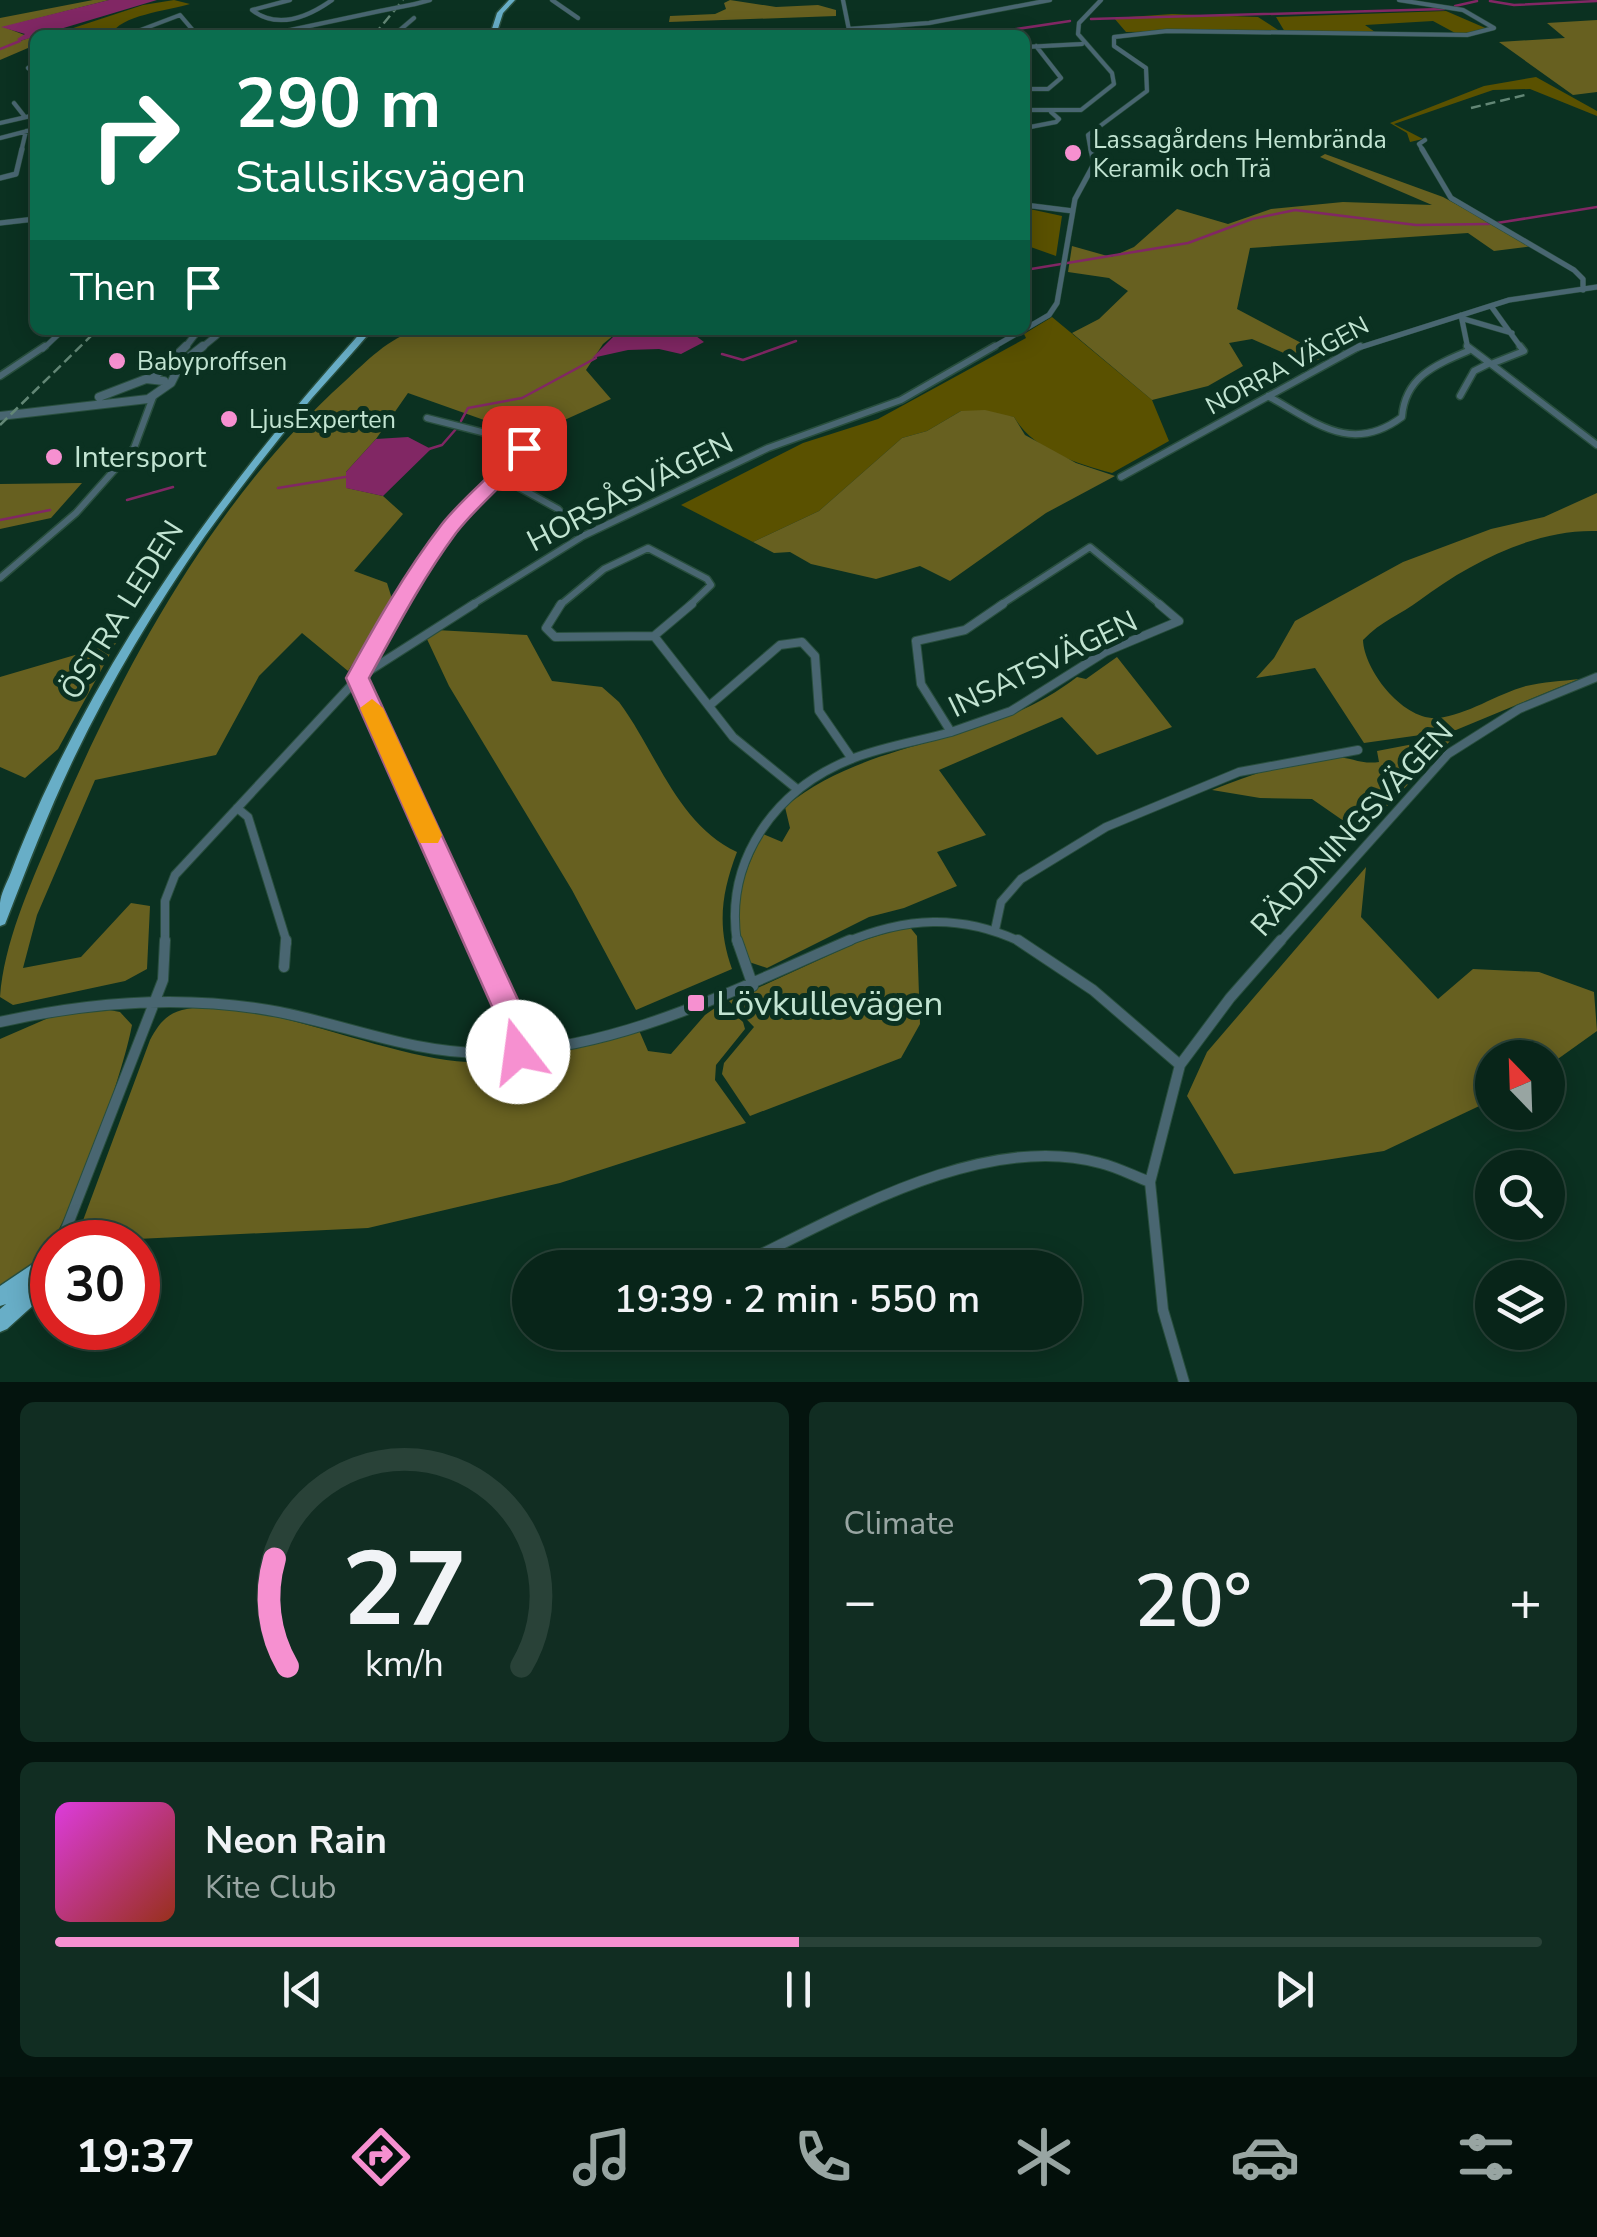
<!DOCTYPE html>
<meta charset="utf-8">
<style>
:root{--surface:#082519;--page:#112d22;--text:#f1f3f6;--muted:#98a5a2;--line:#294238;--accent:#f690d0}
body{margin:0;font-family:"Nunito Sans",sans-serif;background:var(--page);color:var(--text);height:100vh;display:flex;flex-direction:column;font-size:38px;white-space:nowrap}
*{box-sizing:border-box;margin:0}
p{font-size:32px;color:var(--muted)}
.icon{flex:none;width:55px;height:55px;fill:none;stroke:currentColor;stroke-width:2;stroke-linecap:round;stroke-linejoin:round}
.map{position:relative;height:1382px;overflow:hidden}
.side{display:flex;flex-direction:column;gap:20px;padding:20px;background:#04140e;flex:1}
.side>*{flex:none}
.banner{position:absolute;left:30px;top:30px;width:1000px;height:305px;border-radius:15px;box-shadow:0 5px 25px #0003,0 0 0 2px var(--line);background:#0b6e4f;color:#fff;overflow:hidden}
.needle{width:65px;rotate:337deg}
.controls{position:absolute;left:1475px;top:1040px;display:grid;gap:20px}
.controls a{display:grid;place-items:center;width:90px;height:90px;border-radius:50%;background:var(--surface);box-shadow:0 5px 25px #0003,0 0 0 2px var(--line);font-size:50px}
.speed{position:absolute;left:30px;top:1220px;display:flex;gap:20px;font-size:50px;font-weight:700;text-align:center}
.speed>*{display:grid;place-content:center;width:130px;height:130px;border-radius:50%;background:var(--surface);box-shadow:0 5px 25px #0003,0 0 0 2px var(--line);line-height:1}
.speed .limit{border:15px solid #d22;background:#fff;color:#111}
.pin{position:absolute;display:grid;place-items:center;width:85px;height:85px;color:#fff;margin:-42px;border-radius:20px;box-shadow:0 5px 15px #0006}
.me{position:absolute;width:110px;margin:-55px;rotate:345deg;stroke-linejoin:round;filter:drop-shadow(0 0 8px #0008)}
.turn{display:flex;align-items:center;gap:35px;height:210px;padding:0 40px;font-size:45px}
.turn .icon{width:130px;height:130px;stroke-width:2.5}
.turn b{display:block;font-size:70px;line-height:85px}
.then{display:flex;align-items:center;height:95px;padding:0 40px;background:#0003;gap:20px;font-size:38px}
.big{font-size:75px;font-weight:600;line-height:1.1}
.side .widget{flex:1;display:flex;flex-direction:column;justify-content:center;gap:15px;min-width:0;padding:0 35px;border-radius:15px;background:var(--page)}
.side .dial{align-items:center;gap:0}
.dial svg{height:260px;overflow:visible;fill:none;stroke:var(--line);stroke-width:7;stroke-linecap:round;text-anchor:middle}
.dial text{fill:var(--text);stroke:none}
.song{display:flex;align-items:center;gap:30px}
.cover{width:120px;height:120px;border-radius:15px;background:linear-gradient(135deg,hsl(300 70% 55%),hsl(10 70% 35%))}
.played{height:10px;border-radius:5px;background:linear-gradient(90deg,var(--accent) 50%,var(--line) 50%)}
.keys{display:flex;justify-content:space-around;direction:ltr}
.heat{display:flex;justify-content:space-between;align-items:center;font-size:55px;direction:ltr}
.side .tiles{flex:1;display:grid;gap:20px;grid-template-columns:1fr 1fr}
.widget:last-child{grid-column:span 2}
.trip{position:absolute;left:512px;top:1250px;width:570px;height:100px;border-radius:50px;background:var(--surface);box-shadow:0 5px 25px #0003,0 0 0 2px var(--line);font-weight:600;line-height:100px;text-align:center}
.menu{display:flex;height:160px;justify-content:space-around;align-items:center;background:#030f0a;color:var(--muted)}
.menu .icon{width:70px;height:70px}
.menu .selected{color:var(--accent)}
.menu b{font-size:45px;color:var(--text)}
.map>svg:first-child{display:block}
</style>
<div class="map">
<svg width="1597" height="1382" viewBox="0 0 1597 1382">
<rect width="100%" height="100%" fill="#0b3121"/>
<path fill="#5a5100" d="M174,0L190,4C167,11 120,15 111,35H52L143,5Z
M1446,11L1490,30L1457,34L1433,21L1365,25L1375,32H1285L1276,17Z
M1172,14L1258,17L1278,30L1126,32L1114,18Z
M1536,77L1597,111V116L1530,89L1493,90L1394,124L1423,139L1410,142L1407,133L1390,123L1484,86Z
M1025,208L1062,216L1056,256L1025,245Z
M1052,317L1152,400L1169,441L1112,473C1075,463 1034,450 1014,417L961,411L927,431L902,438L819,511L753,542L681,505L803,443L878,419L1026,338L1024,334Z"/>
<path fill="#676020" d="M93,0H109L4,27L27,36L20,41L35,36V45L0,60V18Z
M730,0L776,7L818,5L836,10V16L669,22L670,16L715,14L726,9L724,3Z
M1597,20V92L1573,95L1499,42L1565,38L1547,23Z
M1325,154L1443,197L1533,246L1494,251L1468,233L1250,248L1237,309L1326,356L1309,364L1252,339L1229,343L1243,366L1208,386L1152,400L1072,333L1099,319L1128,291L1109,278L1068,272L1072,246L1111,257L1134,247L1177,209L1228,224L1271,209L1343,202L1432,205L1320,157Z
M418,330H620L603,344L586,370L611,399L529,436L408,393L376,439L346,472L347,488L383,496L403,514L354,571L387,583L393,602L348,671L302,633L259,676L216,755L95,780L37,915L23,968L81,957L131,903L150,906L147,969L125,981L13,1005L0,997C4,943 29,888 50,838C119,674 210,503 344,382C366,362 389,337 418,330Z
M985,410L1014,417L1025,435L1076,463L1115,476L1046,513L950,581L920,566L876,579L811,564L790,552L774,553L753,542L819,511L902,438L927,431L961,411Z
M82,483L51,518L0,529V484Z
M1597,493V531C1534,529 1468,564 1420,600C1400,615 1381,621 1363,640C1364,670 1403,721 1438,718C1467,715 1497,694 1526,686C1543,682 1562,681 1579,679L1456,730L1364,743L1315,668L1256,678L1274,658L1295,621L1403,562L1491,529L1544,517Z
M436,630L527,635L552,681L602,687L619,702C657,753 677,824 737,852C721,894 717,927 732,969L636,1010L572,890L449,686L426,637Z
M116,643L58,749L25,778L0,767V677Z
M1117,657L1172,727L1097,755L1062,717L939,770L986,835L937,852L957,886L904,908L869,917L767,968L746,961C728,916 742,875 763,834L782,842L790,828L785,807C870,736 985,748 1077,677L1086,679Z
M1455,736L1361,833L1312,799L1260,798L1212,790C1251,775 1291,759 1333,757C1349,756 1361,765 1379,762L1377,751Z
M1366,867L1361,917L1438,999L1473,969L1539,972L1594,992L1597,1031L1548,1066V1058H1492V1100L1384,1151L1234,1174L1187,1096L1207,1052Z
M909,926L917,936L920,1024L901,1058L750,1116L722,1074L724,1063L754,1027L729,1001L858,942Z
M722,1003L743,1022L745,1029L716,1065L715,1080L746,1123L560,1183L368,1228L75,1242L150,1040C158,1025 166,1014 182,1010C248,992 387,1059 467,1062C526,1063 582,1044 638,1028L648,1051L671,1054L705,1015Z
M104,1009L120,1012L132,1025C123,1074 75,1211 47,1249C34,1266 17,1277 0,1289V1039L53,1016Z"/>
<path fill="#812764" d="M109,0H157L20,41L17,39L25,34L1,27Z
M620,330H688L704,342L681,354L659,349L628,350L592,358Z
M408,437L431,449L383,496L346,488V472L376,439Z"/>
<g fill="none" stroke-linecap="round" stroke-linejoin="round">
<path stroke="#812764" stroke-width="2.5" d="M1490,1L1514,5L1597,1
M1455,6L1477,1
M1091,19L1444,9
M977,35L1070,21
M0,49L20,41
M1497,223L1597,207
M1025,270L1188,243L1252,219L1295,210L1416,225L1489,224
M722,354L743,360L796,341
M461,421L468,408L522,398L596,358
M429,449L442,445L456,429
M278,488L345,477
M127,500L173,487
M0,520L50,510"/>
<defs>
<path id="minor-far4" d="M290,0L252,10C278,30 308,17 332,0
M552,0L578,18
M843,0L850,35
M415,4L430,0
M848,29L929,23L1050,0
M143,35L138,31L180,15L197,35
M267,35L380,11
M394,35L414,18
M1025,47L1082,44
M35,64L28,68L35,73
M1025,89H1048L1061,78L1036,46
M14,103L25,117
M1025,110H1081L1114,84L1112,73L1078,34L1079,23L1101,0
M0,123L35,115
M1025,128L1056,122L1059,119L1051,112
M0,138L35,129
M21,152L26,131
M1091,152L1088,135L1147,91L1146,68L1114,46V37L1167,31L1467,35L1494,28L1463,10L1399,0
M1424,152L1419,144L1425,140"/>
<path id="minor-far3" d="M1422,149L1451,198L1574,270L1583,279V290
M0,178L16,174L22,149
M1025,205L1073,211
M0,223L35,219
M1491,306L1522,349
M1461,315L1468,349
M1464,319L1512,333
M1025,329L1049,315L1057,303L1075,199L1094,164L1091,149
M43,349L63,330
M990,349L1023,330
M1355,349L1509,300L1597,287"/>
<path id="minor-far2" d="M1467,346L1491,364
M1520,346L1524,351L1491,364L1597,445
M0,376L45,346
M1268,396C1315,422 1351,455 1402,417C1405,377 1435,365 1468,351
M1460,396L1474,371L1488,364
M1121,477L1360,346
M502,478L558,509L583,536
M0,578L76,513L134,448L153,397
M395,606L453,524L524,448L513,440L427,418
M470,606L583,536L768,448L901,400L995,346
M559,606L604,569L648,548L707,579L711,585L689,606
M999,606L1090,547L1162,606"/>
<path id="minor-far1" d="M397,604L358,678L478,943
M561,604L546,628L555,637L654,636
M654,636L733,737L797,789
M654,636L692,604
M709,706L780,645L802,642L815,656L819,711L852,759
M951,732L921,684L916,641L965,630L1003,604
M951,732L1011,711L1105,652L1179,621L1159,604
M237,808L248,817L287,943
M995,930L1001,902L1021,879L1106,827L1239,772L1358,750
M165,943V901L175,875L358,678L474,604
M737,943C724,859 776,788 854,758C885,746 919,741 951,732
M844,943C905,917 961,913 1023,943
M1279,943L1448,754L1519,709L1597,677"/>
<path id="minor" d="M476,940L516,1028L519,1052
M737,940L753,986
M1018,940L1093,990L1180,1065
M284,967L286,940
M0,1022C93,1001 185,994 279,1012C349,1026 416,1054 488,1053C616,1052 735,989 850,940
M61,1242L163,980L165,940
M733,1268C836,1219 982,1130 1100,1163C1117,1167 1134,1176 1150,1182
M1184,1382L1163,1310L1150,1182L1180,1065L1230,998L1281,940"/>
<path id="tertiary-far1" d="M184,349L197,332
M200,349L216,336"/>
<path id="tertiary" d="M174,369L203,346
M153,378L186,346
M99,397L146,379L164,381
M0,416L148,399L171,383L179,367"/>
<path id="trunk" d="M509,0H515L503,13L496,35H490L497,13Z
M363,330H372C353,353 332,375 312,398C275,443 239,489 205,536C156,606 111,681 74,758C49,810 28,865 7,919L5,924L0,926C0,918 0,911 0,903C1,894 6,884 10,875C20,848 31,823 42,798C124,621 234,474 363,330Z
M52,1251V1280L48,1292L7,1329L0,1332V1309L6,1304L0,1306V1286Z"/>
</defs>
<use href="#minor-far4" stroke="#284e3d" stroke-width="5"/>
<use href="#minor-far3" stroke="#284e3d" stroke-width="6"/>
<use href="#minor-far2" stroke="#284e3d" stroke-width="9"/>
<use href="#minor-far1" stroke="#284e3d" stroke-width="10"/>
<use href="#minor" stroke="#284e3d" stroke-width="12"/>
<use href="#tertiary-far1" stroke="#284e3d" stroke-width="8"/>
<use href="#tertiary" stroke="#284e3d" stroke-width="10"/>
<use href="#trunk" stroke="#284e3d" stroke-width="3"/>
<use href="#minor-far4" stroke="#496671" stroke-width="4"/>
<use href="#minor-far3" stroke="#496671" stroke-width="5"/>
<use href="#minor-far2" stroke="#496671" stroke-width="6"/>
<use href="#minor-far1" stroke="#496671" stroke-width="8"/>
<use href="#minor" stroke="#496671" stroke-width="10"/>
<use href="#tertiary-far1" stroke="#496671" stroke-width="6"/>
<use href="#tertiary" stroke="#496671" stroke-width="8"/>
<use href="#trunk" fill="#68aec7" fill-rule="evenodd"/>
<path stroke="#638776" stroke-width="2.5" stroke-dasharray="10 5" stroke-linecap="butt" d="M374,35L403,0
M1471,108L1529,94
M0,425L97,330"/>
<defs>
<path id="minor-bridge" d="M380,11L415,4"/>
</defs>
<use href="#minor-bridge" stroke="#284e3d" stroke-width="5" stroke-linecap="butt"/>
<use href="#minor-bridge" stroke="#496671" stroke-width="4"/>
</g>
<path fill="#f690d0" stroke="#a05e87" stroke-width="2.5" d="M518,444L533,448C511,480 480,502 456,533C422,579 396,629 369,678L531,1028L533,1052L529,1063L518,1067L508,1063L502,1029L346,678C375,625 405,572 442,524C465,495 495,474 518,444Z"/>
<path fill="#f59e0b" d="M372,699L383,708L442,835L438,843H420L416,835L360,708Z"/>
<g fill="#f690d0" stroke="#0b3121" stroke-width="4">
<circle cx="1073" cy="153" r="10"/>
<circle cx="117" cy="361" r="10"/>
<circle cx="229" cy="419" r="10"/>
<circle cx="54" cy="457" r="10"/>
<rect x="686" y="993" width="20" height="20" rx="5"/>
</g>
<g text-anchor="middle" stroke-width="10" stroke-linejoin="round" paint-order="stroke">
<g font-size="25" fill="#c2e4d2" stroke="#0b3121" text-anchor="start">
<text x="1093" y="148">Lassagårdens Hembrända<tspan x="1093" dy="29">Keramik och Trä</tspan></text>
<text x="137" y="370">Babyproffsen</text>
<text x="249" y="428">LjusExperten</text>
</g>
<g font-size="25" fill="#c2e4d2" stroke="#0b3121">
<text transform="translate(1287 365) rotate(-28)" y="9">NORRA VÄGEN</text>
</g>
<g font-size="30" fill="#c2e4d2" stroke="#0b3121" text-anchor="start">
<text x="74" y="467">Intersport</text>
</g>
<g font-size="30" fill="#c2e4d2" stroke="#0b3121">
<text transform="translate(630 492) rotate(-27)" y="10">HORSÅSVÄGEN</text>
<text transform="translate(122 610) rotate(-58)" y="10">ÖSTRA LEDEN</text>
<text transform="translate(1043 664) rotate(-26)" y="10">INSATSVÄGEN</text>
<text transform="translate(1352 829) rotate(-47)" y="10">RÄDDNINGSVÄGEN</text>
</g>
<g font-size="35" fill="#c2e4d2" stroke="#0b3121" text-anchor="start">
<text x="716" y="1015">Lövkullevägen</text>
</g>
</g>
</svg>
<div class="controls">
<a><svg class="needle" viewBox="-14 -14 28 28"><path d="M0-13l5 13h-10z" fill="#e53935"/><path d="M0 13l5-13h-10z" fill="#98a5a2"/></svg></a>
<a><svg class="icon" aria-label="search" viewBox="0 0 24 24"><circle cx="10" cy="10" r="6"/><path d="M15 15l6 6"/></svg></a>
<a><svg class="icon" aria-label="layers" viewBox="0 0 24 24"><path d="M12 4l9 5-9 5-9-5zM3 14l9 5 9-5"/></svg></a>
</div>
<div class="speed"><div class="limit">30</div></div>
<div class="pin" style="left:524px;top:448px;background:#d93025"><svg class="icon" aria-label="arrive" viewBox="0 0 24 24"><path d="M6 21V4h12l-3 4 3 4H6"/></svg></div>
<svg class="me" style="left:518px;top:1052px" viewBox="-20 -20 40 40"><circle r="19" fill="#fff"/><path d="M0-13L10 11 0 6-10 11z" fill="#f690d0"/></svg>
<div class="trip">19:39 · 2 min · 550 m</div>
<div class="banner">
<div class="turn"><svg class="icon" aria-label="right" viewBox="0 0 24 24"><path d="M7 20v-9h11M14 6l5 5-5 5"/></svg><div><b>290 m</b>Stallsiksvägen</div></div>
<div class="then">Then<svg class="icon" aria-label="arrive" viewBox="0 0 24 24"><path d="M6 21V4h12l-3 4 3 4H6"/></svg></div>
</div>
</div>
<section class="side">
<div class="tiles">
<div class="widget dial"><svg viewBox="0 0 100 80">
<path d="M14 69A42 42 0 1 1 86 69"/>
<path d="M14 69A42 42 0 0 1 10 36" stroke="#f690d0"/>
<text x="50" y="56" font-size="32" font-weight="700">27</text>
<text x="50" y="72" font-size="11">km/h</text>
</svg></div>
<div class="widget"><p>Climate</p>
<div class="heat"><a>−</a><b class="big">20°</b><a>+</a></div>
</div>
<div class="widget">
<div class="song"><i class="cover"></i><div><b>Neon Rain</b><p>Kite Club</p></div></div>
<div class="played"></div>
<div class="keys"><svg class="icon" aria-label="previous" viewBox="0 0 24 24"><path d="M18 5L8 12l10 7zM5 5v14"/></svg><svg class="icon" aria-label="pause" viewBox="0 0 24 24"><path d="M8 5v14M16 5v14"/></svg><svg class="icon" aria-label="next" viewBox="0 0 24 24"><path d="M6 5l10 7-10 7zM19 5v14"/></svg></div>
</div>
</div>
</section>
<nav class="menu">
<b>19:37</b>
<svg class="icon selected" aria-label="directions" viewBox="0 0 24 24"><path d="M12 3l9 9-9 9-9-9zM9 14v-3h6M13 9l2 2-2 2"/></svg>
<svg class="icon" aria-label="music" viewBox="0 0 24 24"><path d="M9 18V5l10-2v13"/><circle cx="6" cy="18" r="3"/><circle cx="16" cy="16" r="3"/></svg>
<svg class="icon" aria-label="phone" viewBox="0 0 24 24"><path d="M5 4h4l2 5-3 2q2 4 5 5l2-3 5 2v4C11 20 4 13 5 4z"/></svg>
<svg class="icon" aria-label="climate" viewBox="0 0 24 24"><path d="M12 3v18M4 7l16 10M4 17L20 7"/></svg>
<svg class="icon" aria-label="car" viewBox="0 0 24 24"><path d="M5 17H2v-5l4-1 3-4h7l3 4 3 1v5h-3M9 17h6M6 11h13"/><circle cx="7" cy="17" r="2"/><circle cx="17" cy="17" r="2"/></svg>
<svg class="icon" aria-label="filters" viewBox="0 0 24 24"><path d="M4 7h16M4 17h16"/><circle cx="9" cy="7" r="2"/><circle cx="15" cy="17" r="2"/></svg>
</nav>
